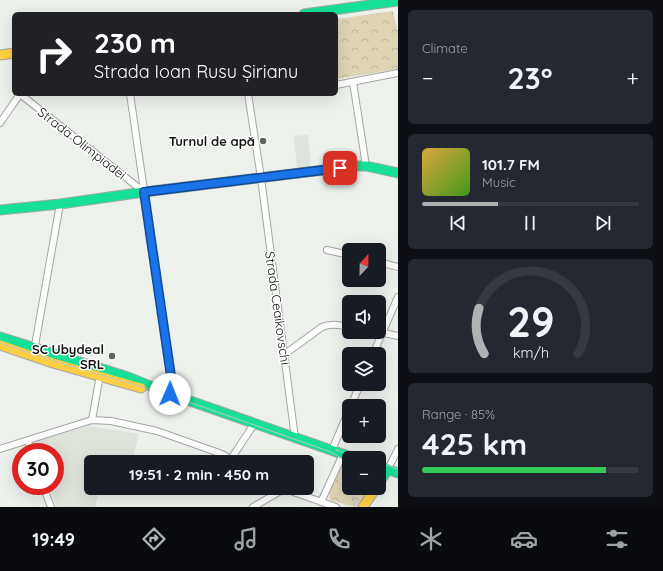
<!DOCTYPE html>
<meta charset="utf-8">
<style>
:root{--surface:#171b24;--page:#242831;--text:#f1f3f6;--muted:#9ea1a6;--line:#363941;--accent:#afb2b2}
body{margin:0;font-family:Quicksand,sans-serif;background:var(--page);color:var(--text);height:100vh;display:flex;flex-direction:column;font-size:15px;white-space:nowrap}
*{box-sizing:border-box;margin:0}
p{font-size:13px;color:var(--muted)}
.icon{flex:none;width:22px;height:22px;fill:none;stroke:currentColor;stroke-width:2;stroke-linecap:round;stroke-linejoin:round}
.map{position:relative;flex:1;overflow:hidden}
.panel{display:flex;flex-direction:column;gap:10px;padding:10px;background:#0d0f14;width:265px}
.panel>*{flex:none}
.guide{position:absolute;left:12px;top:12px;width:326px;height:84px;border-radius:6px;box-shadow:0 4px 16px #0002;background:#202124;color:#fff;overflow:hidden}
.needle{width:26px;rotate:22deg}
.tools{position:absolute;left:342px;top:243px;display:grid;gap:8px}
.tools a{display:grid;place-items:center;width:44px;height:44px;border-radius:6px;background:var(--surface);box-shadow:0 4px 16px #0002;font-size:20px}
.speed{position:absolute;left:12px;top:443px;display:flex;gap:8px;font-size:20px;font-weight:700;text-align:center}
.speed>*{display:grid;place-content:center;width:52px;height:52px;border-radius:50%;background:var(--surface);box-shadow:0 4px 16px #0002;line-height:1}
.speed .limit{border:6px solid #d22;background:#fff;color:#111}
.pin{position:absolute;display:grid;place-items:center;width:34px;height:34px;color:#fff;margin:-17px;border-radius:8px;box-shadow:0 2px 6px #0006}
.me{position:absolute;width:44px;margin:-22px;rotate:1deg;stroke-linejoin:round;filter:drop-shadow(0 0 3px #0008)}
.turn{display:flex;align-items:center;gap:14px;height:84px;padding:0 16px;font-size:18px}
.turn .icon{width:52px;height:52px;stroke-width:2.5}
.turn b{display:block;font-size:28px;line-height:34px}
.big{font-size:30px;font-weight:800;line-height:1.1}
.panel .tile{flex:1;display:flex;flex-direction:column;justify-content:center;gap:6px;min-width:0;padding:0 14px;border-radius:6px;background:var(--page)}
.panel .dial{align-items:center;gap:0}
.dial svg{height:104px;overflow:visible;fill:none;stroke:var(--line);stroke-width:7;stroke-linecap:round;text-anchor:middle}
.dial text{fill:var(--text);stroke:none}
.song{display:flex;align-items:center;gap:12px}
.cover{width:48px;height:48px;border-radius:6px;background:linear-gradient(135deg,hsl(40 70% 55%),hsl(100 70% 35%))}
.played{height:4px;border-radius:2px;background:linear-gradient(90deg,var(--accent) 35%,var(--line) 35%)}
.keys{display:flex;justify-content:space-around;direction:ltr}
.heat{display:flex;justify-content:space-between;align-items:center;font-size:22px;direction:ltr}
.charge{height:6px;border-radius:3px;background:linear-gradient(90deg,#34c759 85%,var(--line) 0)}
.trip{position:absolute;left:84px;top:455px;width:230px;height:40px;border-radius:6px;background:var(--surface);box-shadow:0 4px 16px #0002;font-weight:800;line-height:40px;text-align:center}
.dock{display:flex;height:64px;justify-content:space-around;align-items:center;background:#090b0e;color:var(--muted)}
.dock .icon{width:28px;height:28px}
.dock .selected{color:var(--accent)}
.dock b{font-size:18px;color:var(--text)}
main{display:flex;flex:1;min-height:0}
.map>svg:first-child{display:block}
</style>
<main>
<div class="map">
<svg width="398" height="507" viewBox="0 0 398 507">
<defs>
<pattern id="park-crowns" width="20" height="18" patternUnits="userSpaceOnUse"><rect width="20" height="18" fill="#dfd3b6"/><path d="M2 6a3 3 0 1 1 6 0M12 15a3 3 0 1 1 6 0" fill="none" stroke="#beb49b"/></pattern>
</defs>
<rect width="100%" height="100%" fill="#edf1ec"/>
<path fill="#dde4da" d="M308,135L311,168L297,169L294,136Z
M90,426L139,434L132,462H91V488H100L95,507H57L49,486H55V452H37L33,442Z"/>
<path fill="url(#park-crowns)" d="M393,11L398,32V69L336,79V19Z
M345,459L349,460V488H371L359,506C350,507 340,503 330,500L329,497V493L341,463Z"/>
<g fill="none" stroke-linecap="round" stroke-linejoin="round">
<defs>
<path id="street" d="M353,82L366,166
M336,85L398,73
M130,94L172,383V387L170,394
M248,94L261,178L295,438
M0,123L20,94L144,192
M327,250L349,255
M379,262L398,267
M380,332L398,336
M34,351L60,204
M285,354L322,327C331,323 339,325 349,327
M373,354L398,297
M351,406L360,384
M92,420L100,375
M28,441L31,452
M0,449L92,420L111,421L157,431L222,454L236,462
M332,450L349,410
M231,459L254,424
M388,469L398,449
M43,486L51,507
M282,488L336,507
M321,502L343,454
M253,507L284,489"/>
<path id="fast" d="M304,14L398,1
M0,210L60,204L144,192L356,166H366L398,173
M0,337L128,377L170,394L354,458
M379,466L398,473
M379,483L388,469"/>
<path id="slow" d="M0,55L14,53
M0,345L53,363L141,388
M363,507L376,488"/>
</defs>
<use href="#street" stroke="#a4a7a3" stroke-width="8"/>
<use href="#fast" stroke="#a4a7a3" stroke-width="11"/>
<use href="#slow" stroke="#a4a7a3" stroke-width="11"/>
<use href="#street" stroke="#fcfdfc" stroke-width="6"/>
<use href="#fast" stroke="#16e098" stroke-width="9"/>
<use href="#slow" stroke="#ffcf43" stroke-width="9"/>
<path stroke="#c3c5c3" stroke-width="1" d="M0,343L61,363L169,395L331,452L343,459L349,477
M336,450L362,458
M379,463L398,469
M351,488L355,507"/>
</g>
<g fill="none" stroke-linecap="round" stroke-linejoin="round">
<defs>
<path id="route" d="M170,394L172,387V383L144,192L340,168"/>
</defs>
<use href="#route" stroke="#114b97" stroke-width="10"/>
<use href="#route" stroke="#1a73e8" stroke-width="7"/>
</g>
<g fill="#5f635e" stroke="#fff" stroke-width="1.5">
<circle cx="263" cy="141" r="4"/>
<circle cx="112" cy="356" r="4"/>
</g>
<g text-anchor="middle" stroke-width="3" stroke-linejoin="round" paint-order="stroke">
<g font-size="13" font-weight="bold" fill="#131612" stroke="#fff" text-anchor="end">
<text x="255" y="146">Turnul de apă</text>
<text x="104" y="354">SC Ubydeal<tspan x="104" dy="15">SRL</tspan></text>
</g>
<g font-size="13" fill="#131612" stroke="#fff">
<text transform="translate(82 143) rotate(38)" y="5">Strada Olimpiadei</text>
<text transform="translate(278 308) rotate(82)" y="5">Strada Ceaikovschi</text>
</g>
</g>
</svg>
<div class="tools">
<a><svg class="needle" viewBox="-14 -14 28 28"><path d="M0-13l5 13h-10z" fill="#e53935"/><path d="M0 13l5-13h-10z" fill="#9ea1a6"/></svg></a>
<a><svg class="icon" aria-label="sound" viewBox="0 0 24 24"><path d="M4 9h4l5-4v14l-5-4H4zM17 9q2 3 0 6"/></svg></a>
<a><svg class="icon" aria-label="layers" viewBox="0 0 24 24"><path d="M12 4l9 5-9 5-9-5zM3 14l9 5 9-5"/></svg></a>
<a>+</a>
<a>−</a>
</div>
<div class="speed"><div class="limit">30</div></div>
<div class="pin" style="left:340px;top:168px;background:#d93025"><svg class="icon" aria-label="arrive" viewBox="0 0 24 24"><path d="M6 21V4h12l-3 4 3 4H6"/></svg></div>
<svg class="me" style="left:170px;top:394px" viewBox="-20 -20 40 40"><circle r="19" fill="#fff"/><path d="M0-13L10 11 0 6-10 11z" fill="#1a73e8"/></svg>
<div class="trip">19:51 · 2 min · 450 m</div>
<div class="guide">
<div class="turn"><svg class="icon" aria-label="right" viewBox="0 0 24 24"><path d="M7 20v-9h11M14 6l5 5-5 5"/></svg><div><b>230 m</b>Strada Ioan Rusu Șirianu</div></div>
</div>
</div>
<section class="panel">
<div class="tile"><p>Climate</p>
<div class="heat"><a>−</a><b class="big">23°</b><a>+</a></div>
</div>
<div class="tile">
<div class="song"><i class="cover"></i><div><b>101.7 FM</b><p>Music</p></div></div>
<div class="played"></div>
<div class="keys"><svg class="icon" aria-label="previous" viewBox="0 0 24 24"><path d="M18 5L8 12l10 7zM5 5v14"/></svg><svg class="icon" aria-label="pause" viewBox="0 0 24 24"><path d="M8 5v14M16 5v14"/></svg><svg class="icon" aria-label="next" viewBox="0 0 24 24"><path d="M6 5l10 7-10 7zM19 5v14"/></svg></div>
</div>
<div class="tile dial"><svg viewBox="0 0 100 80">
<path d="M14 69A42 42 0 1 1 86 69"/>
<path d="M14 69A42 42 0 0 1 10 34" stroke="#afb2b2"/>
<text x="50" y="56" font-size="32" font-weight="700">29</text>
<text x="50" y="72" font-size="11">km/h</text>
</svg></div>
<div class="tile"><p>Range · 85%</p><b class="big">425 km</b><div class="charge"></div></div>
</section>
</main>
<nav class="dock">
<b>19:49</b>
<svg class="icon selected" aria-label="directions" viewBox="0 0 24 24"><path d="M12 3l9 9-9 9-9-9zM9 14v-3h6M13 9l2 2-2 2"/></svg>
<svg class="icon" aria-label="music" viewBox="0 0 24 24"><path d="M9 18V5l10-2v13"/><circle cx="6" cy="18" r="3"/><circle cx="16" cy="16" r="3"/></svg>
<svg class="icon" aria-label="phone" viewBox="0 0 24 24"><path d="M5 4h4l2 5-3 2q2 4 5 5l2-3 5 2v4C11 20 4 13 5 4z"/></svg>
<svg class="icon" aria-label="climate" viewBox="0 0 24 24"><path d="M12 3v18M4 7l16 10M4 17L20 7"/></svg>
<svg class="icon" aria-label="car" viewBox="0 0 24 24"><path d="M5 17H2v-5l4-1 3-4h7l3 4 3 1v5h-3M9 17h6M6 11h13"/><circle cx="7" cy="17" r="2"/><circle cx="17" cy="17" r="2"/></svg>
<svg class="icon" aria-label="filters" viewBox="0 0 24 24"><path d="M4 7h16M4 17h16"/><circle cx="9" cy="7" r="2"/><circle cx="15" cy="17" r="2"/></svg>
</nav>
